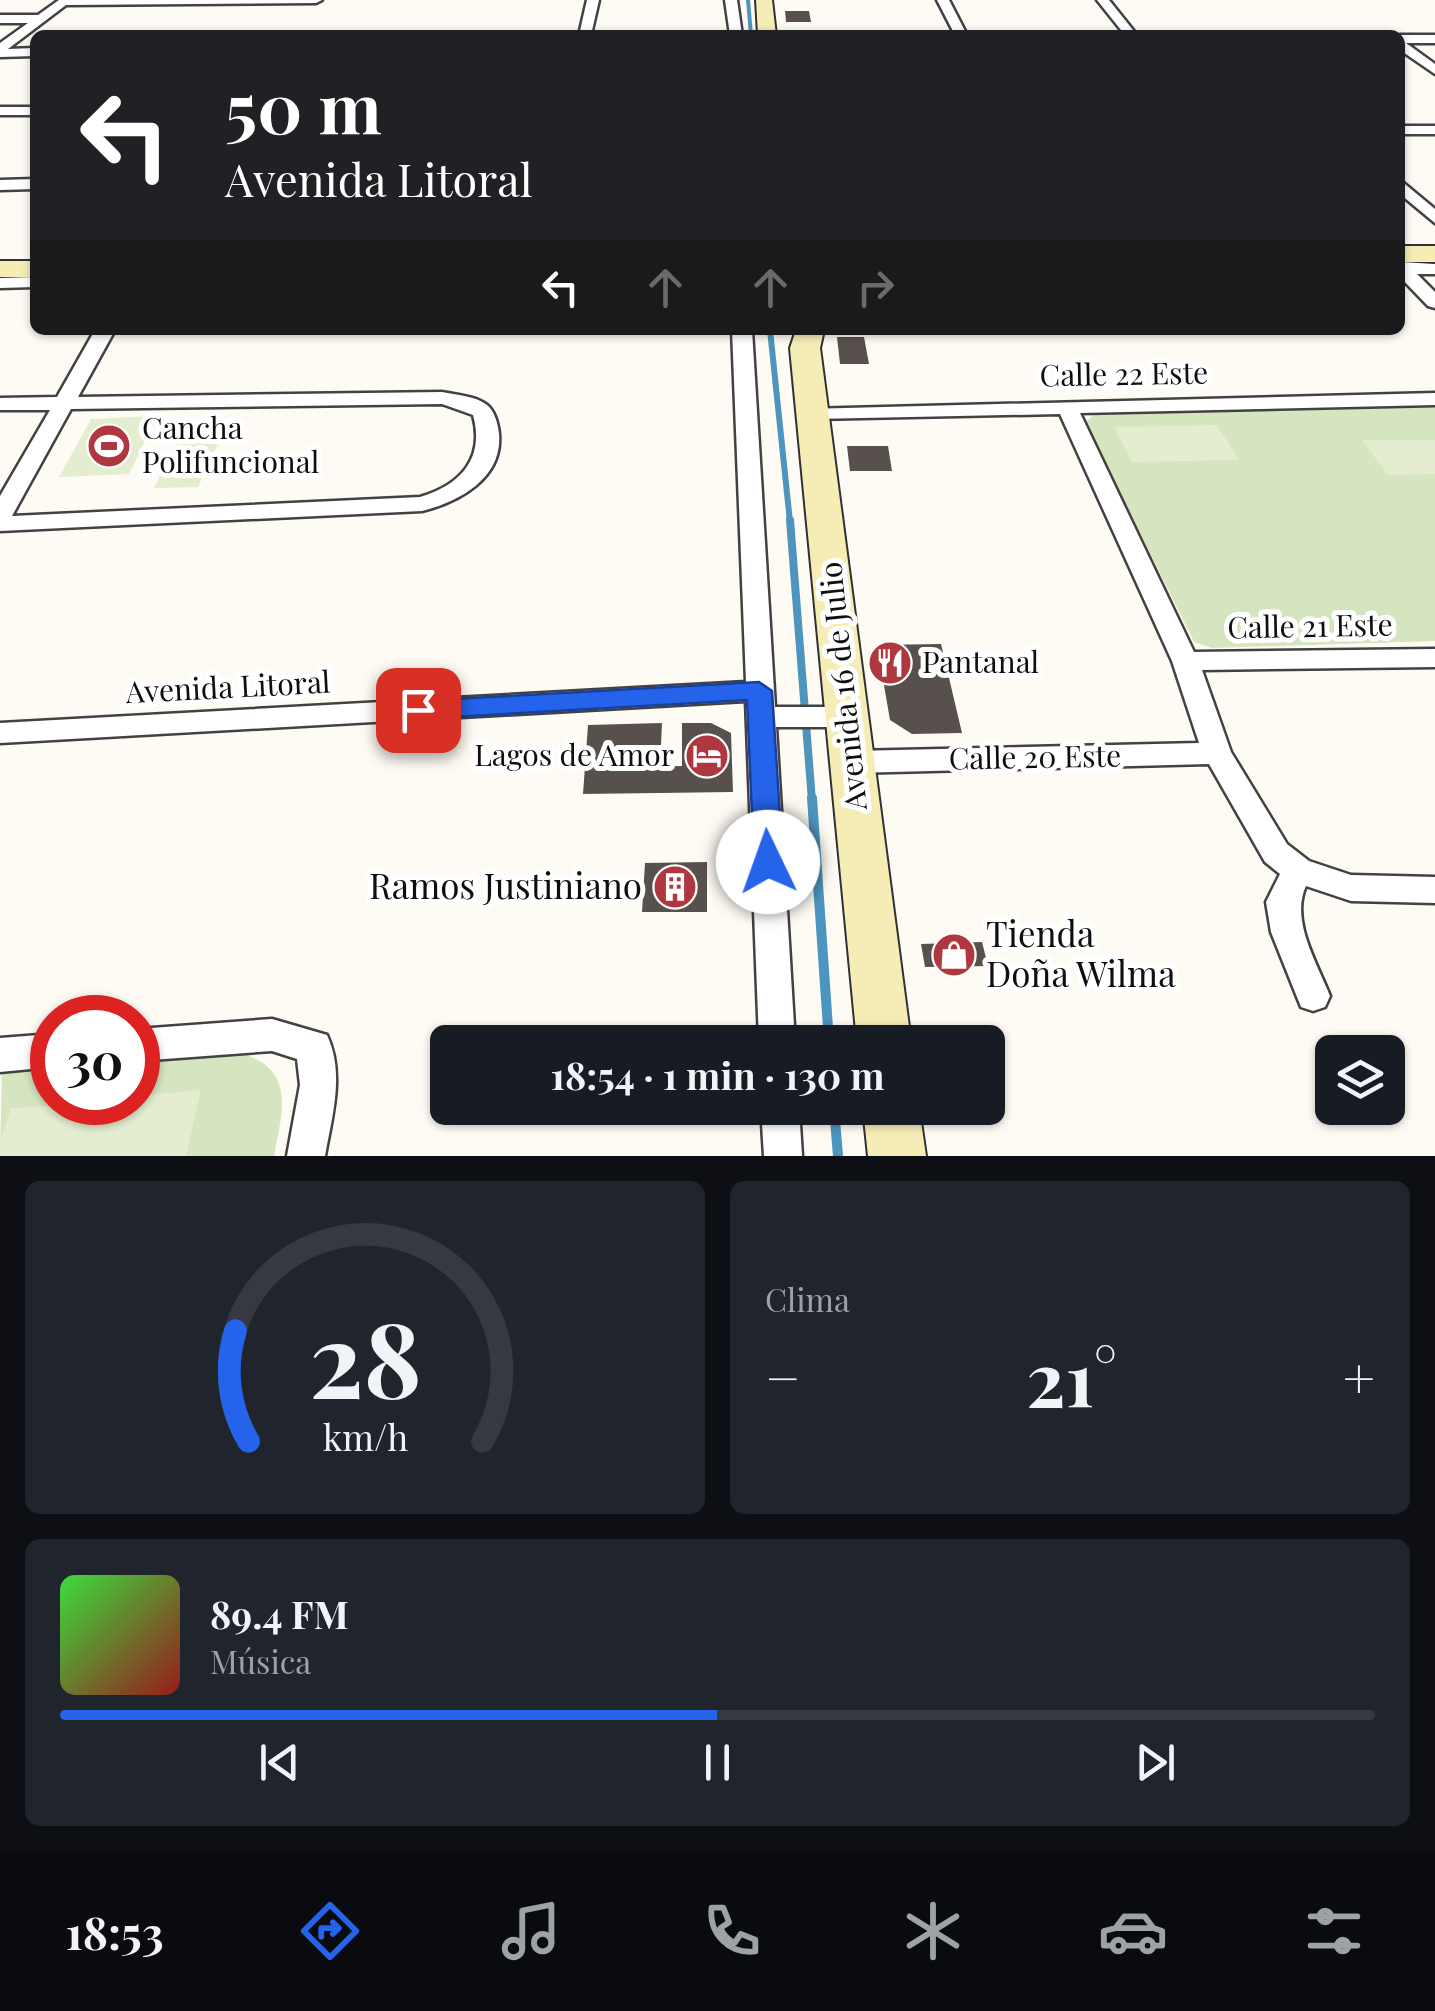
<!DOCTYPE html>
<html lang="es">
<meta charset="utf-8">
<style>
:root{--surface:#171b24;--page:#20242c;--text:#f1f3f6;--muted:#9ea1a6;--line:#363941;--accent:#2563eb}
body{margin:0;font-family:"Playfair Display",serif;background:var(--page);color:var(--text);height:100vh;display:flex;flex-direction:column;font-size:38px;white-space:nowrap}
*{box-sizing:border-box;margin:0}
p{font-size:32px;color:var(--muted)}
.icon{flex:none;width:55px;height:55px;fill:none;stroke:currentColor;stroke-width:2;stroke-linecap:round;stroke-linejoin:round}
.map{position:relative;height:1156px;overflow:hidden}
.details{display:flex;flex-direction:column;gap:25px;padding:25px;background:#0d0f14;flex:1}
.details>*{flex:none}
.banner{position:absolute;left:30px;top:30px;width:1375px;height:305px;border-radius:15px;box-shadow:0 2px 8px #0004;background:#202124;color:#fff;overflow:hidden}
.tools{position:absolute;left:1315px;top:1035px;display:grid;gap:20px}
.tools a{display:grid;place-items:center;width:90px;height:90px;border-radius:15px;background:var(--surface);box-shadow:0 2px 8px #0004;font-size:50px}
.speed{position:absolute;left:30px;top:995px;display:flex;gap:20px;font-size:50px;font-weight:700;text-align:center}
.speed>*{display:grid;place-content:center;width:130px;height:130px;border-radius:50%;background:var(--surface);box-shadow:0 2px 8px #0004;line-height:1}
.speed .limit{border:15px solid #d22;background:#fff;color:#111}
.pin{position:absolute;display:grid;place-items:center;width:85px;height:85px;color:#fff;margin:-42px;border-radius:20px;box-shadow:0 5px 15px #0006}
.me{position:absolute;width:110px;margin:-55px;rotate:357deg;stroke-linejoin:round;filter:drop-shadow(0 0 8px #0008)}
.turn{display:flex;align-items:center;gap:35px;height:210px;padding:0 30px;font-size:45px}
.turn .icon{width:130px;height:130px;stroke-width:2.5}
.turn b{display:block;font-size:70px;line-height:85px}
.lanes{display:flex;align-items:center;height:95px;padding:0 30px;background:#0003;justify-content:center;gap:50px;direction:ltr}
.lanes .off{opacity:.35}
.big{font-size:75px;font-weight:700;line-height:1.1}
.details .card{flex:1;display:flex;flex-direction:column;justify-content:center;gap:15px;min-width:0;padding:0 35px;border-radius:15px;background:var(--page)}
.details .dial{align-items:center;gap:0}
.dial svg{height:260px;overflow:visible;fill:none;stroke:var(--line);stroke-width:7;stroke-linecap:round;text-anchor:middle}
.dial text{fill:var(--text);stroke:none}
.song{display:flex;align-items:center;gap:30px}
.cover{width:120px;height:120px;border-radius:15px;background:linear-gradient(135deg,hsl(120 70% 55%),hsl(0 70% 35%))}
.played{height:10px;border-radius:5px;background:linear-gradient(90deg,var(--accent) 50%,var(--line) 50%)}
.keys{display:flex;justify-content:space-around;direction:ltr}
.heat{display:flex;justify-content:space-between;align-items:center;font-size:55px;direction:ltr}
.details .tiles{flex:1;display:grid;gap:25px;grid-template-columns:1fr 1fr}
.card:last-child{grid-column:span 2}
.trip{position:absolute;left:430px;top:1025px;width:575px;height:100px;border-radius:15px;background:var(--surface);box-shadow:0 2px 8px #0004;font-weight:700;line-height:100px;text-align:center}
.menu{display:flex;height:160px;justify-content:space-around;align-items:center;background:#090b0e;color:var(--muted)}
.menu .icon{width:70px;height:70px}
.menu .selected{color:var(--accent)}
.menu b{font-size:45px;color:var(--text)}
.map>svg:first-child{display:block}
</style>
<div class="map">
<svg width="1435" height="1156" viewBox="0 0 1435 1156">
<rect width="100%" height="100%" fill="#fdfbf3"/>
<path fill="#d4e5c0" d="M1435,407V641L1212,648L1194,642L1085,422L1098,412Z
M240,1053C297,1069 282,1112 274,1156H0L2,1069L52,1066V1102H138V1060Z"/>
<path fill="#e4edd0" d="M157,416L129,474L59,477L91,419Z
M1217,425L1239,460L1132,462L1114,427Z
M220,439L198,487L154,488L178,440Z
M1362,440H1435V474L1388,475Z
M201,1090L186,1156H0V1142L11,1108L138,1102V1096Z"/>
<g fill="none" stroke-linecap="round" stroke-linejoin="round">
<path stroke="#4d94be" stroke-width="4" d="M748,0L751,35"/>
<path stroke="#4d94be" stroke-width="6" d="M770,330L790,522"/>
<path stroke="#4d94be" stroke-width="8" d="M790,520L812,801"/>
<path stroke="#4d94be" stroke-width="10" d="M812,798L829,1042
M834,1108L838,1156"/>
</g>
<path fill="#57504d" d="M785,11H809L811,22H786Z
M837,337H864L869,364H840Z
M847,446H888L892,471H850Z
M941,644L962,733L912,734L890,720L877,645Z
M662,723L661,745H618L617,767L682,766V723H711L731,733L733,792L583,794L588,725Z
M707,862V912H642L645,863Z
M982,942L988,966L925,967L921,944Z"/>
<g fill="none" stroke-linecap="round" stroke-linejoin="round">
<defs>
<path id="street" d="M59,0H322L316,3L66,5L8,49L35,48V56L0,57V43L28,23H0V15H38Z
M587,0H599L591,35H579Z
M725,0H737L742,35H730Z
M937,0H949L967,35H955Z
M1097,0H1109L1137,35H1125Z
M1400,35H1435V43H1406L1435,64V74L1400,50Z
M0,107H35V115H0Z
M1400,126H1435V134H1400Z
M35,179V189L0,190V180Z
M1400,180L1435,209V223L1400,194Z
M1400,262L1435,264V274H1417L1435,292V308L1428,306L1400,277Z
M35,277V287L0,288V278Z
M95,330H115L78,397L442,392C456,395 476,396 487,405C495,412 498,424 499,434C503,478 459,502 422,511L0,531V496L50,410H0V398L57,397ZM442,404L473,415C485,458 461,485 420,497L12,516L71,409Z
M732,330H752L775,707H847L857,710L861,717L857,724L847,727H776L795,1042H759L746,701L0,743V723L746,682Z
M1435,393V405L1080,413L1194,652L1435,649V667L1202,670L1231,752L1287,844L1309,861L1351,875L1435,877V903L1351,901L1306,886C1290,920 1317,963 1330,996L1325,1007L1313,1011L1301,1007L1271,932L1266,902L1280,874L1265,862L1209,764L853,773L843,770L838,762L843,754L853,751L1199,743L1172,661L1060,414L814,419L807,417L803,413L807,409Z
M272,1019L327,1035C345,1074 332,1116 325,1156H287L300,1085L297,1059L272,1051L138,1061V1029Z
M52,1034V1067L0,1072V1038Z
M761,1108H799L802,1156H764Z"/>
<path id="secondary" d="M756,0H772L776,35H758Z
M1400,246H1435V262H1400Z
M0,261H35V277H0Z
M796,330H824L820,348L911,1042H857L790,348Z
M863,1108H919L926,1156H868Z"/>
</defs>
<use href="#street" stroke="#424242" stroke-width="5"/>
<use href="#secondary" stroke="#313131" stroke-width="4"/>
<use href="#street" fill="#fff" fill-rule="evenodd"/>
<use href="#secondary" fill="#f6edb6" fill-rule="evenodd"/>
</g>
<path fill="#2563eb" stroke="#184099" stroke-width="2.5" d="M759,682L772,691L783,862L778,870L768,873L758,870L754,862L747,700L418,719L408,716L405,710L408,703L418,701Z"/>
<defs>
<symbol id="stadium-disc" viewBox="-11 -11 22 22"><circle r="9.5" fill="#af3740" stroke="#fff"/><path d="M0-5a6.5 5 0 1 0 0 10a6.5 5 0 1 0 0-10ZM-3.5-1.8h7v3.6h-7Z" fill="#fff"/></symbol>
<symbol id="restaurant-disc" viewBox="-11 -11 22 22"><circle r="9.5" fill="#af3740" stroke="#fff"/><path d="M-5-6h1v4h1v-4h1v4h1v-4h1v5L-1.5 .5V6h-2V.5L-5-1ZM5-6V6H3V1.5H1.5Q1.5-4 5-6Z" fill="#fff"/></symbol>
<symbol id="hotel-disc" viewBox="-11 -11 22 22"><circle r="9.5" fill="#af3740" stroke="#fff"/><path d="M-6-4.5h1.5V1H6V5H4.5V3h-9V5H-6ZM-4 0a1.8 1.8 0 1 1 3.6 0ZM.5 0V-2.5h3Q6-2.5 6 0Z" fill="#fff"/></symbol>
<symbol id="building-disc" viewBox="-11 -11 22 22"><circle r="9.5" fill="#af3740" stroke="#fff"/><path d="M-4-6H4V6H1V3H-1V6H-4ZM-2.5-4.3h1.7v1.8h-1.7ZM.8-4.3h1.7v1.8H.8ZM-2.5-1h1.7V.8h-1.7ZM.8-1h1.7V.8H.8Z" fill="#fff"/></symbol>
<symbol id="shop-disc" viewBox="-11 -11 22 22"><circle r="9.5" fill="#af3740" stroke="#fff"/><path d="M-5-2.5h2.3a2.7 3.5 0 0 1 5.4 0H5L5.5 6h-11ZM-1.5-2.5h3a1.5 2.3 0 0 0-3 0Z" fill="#fff"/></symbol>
</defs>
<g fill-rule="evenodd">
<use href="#stadium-disc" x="84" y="421" width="50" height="50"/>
<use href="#restaurant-disc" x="865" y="638" width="50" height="50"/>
<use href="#hotel-disc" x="682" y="731" width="50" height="50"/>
<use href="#building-disc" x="650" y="862" width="50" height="50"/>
<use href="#shop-disc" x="929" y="930" width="50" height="50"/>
</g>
<g text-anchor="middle" stroke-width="10" stroke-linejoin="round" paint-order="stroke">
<g font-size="30" fill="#0f0f0f" stroke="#fff">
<text transform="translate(1124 375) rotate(-1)" y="10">Calle 22 Este</text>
<text transform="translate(1310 627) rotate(-1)" y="10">Calle 21 Este</text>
<text transform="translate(844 686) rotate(-96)" y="10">Avenida 16 de Julio</text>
<text transform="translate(228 688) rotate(-3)" y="10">Avenida Litoral</text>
<text transform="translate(1035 758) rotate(-1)" y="10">Calle 20 Este</text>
</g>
<g font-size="30" fill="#0f0f0f" stroke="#fff" text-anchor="start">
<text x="142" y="439">Cancha<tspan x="142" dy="34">Polifuncional</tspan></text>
<text x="922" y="673">Pantanal</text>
<text x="674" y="766" text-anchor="end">Lagos de Amor</text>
</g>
<g font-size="35" fill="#0f0f0f" stroke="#fff" text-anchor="end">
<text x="642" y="899">Ramos Justiniano</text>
<text x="986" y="947" text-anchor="start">Tienda<tspan x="986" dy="40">Doña Wilma</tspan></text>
</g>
</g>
</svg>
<div class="tools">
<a><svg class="icon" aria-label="layers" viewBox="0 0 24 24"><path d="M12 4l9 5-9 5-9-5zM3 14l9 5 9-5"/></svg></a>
</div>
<div class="speed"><div class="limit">30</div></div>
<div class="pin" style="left:418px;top:710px;background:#d93025"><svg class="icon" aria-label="arrive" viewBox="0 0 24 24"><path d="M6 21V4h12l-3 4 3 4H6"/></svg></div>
<svg class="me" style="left:768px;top:862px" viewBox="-20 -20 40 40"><circle r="19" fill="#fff"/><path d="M0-13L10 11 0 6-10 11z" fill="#2563eb"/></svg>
<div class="trip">18:54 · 1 min · 130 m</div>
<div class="banner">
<div class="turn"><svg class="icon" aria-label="left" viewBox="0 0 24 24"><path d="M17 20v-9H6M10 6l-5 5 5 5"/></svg><div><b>50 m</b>Avenida Litoral</div></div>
<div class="lanes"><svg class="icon" aria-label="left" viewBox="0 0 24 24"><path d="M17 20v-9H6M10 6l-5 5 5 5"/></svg><svg class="icon off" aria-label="ahead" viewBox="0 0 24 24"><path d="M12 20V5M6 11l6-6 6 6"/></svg><svg class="icon off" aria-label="ahead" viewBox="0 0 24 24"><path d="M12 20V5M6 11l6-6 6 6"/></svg><svg class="icon off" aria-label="right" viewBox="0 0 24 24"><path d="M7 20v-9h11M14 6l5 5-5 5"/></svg></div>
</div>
</div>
<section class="details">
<div class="tiles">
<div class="card dial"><svg viewBox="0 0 100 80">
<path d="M14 69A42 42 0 1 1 86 69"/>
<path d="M14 69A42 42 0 0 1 10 35" stroke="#2563eb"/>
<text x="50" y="56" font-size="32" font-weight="700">28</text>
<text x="50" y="72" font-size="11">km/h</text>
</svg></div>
<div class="card"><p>Clima</p>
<div class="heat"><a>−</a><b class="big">21°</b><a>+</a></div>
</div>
<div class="card">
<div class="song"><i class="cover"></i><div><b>89.4 FM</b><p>Música</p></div></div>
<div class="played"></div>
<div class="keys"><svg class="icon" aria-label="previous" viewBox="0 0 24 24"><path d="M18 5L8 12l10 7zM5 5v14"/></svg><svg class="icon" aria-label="pause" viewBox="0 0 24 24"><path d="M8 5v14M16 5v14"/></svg><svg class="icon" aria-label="next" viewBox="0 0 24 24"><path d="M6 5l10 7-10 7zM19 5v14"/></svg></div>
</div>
</div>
</section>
<nav class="menu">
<b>18:53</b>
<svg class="icon selected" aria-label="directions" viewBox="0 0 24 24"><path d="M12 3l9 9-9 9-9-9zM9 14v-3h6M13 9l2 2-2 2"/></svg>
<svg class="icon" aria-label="music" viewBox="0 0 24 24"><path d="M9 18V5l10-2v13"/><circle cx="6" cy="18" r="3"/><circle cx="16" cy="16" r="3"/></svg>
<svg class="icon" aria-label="phone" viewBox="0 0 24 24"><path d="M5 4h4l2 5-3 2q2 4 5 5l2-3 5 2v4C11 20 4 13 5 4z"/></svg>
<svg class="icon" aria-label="climate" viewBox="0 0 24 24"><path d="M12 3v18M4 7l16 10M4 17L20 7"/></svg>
<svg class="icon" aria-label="car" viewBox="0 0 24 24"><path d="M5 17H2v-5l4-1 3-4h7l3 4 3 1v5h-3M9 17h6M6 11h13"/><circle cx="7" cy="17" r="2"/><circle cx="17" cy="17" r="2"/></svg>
<svg class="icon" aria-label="filters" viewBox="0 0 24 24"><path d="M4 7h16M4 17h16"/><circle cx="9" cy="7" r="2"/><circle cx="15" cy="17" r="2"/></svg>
</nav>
